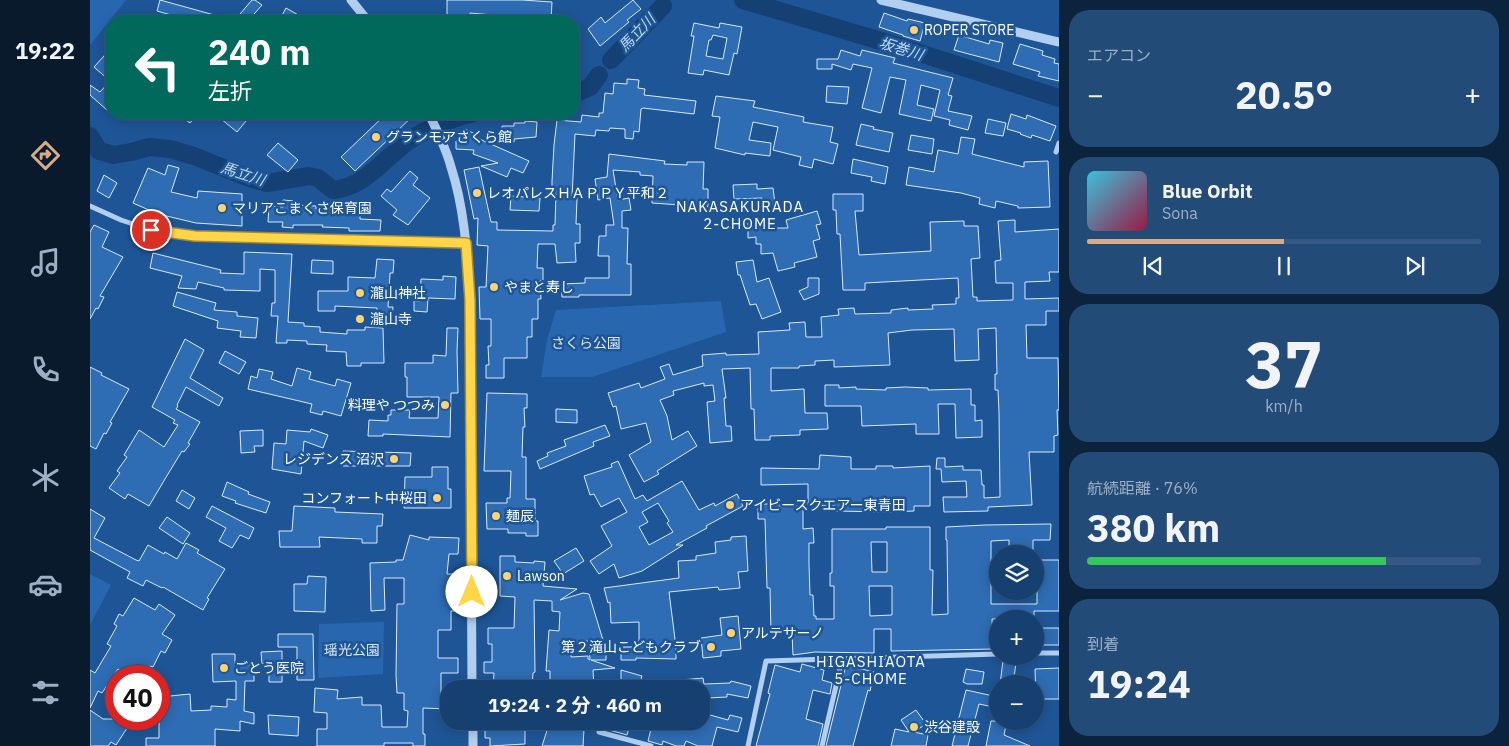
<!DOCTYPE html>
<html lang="ja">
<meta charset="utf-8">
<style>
:root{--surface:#164070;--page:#234b78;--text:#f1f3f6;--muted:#9eafc3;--line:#355983;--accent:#d6ab8b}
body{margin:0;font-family:"IBM Plex Sans","Noto Sans JP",sans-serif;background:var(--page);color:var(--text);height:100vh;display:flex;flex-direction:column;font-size:19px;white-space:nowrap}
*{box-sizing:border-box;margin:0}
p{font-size:16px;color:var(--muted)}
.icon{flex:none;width:28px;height:28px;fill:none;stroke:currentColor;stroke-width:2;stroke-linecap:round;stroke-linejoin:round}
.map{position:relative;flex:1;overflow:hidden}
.sheet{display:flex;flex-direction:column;gap:10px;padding:10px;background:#0c233e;width:450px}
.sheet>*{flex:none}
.hud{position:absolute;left:15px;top:15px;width:475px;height:105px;border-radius:20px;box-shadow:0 2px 12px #0003,0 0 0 1px var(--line);background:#00695c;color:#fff;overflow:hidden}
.tools{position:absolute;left:899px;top:545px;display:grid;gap:10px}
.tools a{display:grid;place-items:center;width:55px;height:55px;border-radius:50%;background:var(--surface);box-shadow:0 2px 12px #0003,0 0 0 1px var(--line);font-size:25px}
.speed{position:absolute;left:15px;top:665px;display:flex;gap:10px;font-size:25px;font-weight:700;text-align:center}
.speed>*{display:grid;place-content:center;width:65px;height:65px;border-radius:50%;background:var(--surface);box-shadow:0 2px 12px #0003,0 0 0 1px var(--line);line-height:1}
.speed .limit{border:8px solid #d22;background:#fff;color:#111}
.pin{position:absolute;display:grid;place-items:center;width:42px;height:42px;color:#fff;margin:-21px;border:2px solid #fff;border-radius:50%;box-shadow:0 1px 5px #0007}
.me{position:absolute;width:55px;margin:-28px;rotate:0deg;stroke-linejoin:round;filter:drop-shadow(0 0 4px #0008)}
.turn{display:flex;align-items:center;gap:18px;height:105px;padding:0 20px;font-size:22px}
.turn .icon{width:65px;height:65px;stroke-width:2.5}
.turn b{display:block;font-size:35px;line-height:42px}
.big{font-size:38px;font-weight:700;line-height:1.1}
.sheet .card{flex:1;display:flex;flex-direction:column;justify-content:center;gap:8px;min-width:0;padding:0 18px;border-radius:20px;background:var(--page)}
.sheet .dial{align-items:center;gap:0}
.dial b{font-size:65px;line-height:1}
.song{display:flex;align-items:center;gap:15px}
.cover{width:60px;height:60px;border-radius:8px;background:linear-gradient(135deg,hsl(190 70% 55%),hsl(340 70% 35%))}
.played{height:5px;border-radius:2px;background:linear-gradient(90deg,var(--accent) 50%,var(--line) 50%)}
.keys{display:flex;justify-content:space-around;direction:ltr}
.heat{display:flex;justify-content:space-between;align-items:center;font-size:28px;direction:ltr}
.charge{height:8px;border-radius:4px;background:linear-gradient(90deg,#34c759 76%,var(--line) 0)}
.trip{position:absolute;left:350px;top:680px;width:270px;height:50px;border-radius:20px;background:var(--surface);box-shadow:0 2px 12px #0003,0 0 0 1px var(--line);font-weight:700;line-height:50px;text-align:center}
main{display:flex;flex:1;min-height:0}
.tab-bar{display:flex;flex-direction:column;width:90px;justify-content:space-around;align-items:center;background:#091a2d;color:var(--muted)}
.tab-bar .icon{width:35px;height:35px}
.tab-bar .active{color:var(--accent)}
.tab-bar b{font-size:22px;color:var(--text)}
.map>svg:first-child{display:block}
</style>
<main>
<nav class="tab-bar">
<b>19:22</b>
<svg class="icon active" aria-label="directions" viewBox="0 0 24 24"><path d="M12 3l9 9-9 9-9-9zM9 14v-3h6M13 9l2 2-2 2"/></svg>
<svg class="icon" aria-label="music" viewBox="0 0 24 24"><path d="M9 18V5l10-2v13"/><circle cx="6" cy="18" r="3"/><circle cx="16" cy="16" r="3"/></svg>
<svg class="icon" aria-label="phone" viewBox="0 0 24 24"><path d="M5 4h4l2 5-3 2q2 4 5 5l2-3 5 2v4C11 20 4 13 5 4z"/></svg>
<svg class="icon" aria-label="climate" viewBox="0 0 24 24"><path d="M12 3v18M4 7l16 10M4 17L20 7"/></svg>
<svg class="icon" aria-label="car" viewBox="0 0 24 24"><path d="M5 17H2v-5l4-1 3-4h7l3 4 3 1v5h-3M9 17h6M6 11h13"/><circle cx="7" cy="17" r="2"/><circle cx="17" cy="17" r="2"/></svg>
<svg class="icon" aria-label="filters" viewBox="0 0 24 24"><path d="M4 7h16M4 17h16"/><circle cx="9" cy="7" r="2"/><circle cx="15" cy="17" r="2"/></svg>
</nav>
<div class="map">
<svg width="969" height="746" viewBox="0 0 969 746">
<rect width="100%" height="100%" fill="#1e5596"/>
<path fill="#2867af" d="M0,0H36L0,45Z
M631,301L636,332L502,377H451L457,340L466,310Z
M0,574L21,585L0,625Z
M294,622L293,674L228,678L229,624Z"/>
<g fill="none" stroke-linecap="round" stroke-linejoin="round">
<path stroke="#154074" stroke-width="18" d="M653,0L811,47L969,98
M521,60L573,6
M484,94L500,87L509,75
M0,136L9,151L24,155L41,152L59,147L80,149L104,156L159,178L177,183L219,176L228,178L243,190C275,188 296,156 320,140C335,130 364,117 381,114"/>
</g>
<path fill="#2e6cb3" stroke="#d9e9fb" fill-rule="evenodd" d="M70,0L139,19V21H102L67,11Z
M162,0H165L172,5L158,21H144Z
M357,0H432L462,2L461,20L380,13V21H357Z
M543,0L551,9L537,20L539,22L510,46L498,29L511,17L515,23Z
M196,8L219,21H189Z
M794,13L817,21L818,19L835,23L830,41L813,36V35L789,27Z
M604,23L629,28L630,23L652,27L647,54L644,53L639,75L614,70L613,75L598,73L604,36H601ZM623,35L637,38L633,59L616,56L619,40H621Z
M869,35L899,44L900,40L913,43L909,62L864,50Z
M21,44V107L18,111L0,95V85L10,92L20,81L4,67L14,56Z
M930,44L953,51L952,55L965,59L964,63L969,64V81L948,76L950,72L923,64Z
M751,50L770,56L772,50L805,58L803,63L863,78L858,95L862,96L858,111L882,116L878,130L859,125L860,120L844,116L850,90L831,85L827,105L844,109L841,121L809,114L816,80L800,77L791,113L772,108L782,68L763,64L761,70L742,64V69H727V59H748Z
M537,79L549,80L548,88L555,89L554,95L606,101L604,114L553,108L551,109L549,132L544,131L543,139L535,138V129L520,128L519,131L506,130L505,136L485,134L482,198H487L486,224H490V243H485L486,262L467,263L465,244H448L447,268H453V281H450L451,299H448V319H442V337H437V358H414V378H396V365H399L398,346H401V319H390L389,287H396L398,246L387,245L388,218L384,219L374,170L389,167L401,222H407V230L463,231V225H465L466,194H462V181L464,145L467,120L491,122L492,115L509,117V113H513L515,93L523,94L524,83L537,84Z
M737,86L759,87L757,104L736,102Z
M626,96L665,101L663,107L714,117L713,122L743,127L740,142L748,144L743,164L724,159L722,168L709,165L711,157L683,150L688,127L663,122L659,140L681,143L680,156L655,153V155L625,148L630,117L622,116Z
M88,114H108L100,123Z
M125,114H147L156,121L147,132Z
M296,114H325L265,171L251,157Z
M921,114L936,119L937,115L966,126L960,141L942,135L941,138L930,134L931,133L917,129Z
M898,119L916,123L913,136L895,133Z
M435,121L447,122L446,137L424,139V142L412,141V126H424V123H435Z
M771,124L784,127L783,129L803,133L799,152L766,145Z
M375,129L387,135L385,137L439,161L433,173L421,168L417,177L391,166L408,163L383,154L384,150L366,149V141H369Z
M821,135L844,139L842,154L818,150Z
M871,137L885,139L882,154L934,167V162L958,161L960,207L928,208V206L906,201L905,208L889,204L890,198L871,193L816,185L819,167L844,172L848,150L868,154Z
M188,143L208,160L198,172L177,155Z
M519,154L575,161L574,164L597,165V162H614L613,189H618V207L562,203L563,176L550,175V172L523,170L528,200L539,198L541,210L532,211V228H538L537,264H541V295H489V297H472L471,284L495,283V278H519V256H508L509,236H516V225H524L520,198L508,200L505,179L517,177Z
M763,159L798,167L795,184L781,181L782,177L761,173Z
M78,165L89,168L81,192L107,198L108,191L152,194V226L106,223L68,214L43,203L58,168L75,175Z
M320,171L328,178L323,185L340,198L318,225L303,215L307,210L291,196L297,189L301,192Z
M14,175L27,183L19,198L7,191Z
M667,184V189L683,188L685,204L673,205L672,198L644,199L643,185Z
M743,194H773V211H765L769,255L841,251L840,222L874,221V226H888L890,258L881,259L883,297H887V301L923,300V283H906L905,261L911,260L908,221L925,220V232L969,229V272H959L960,281L935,282V299L969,298V311H956V325H936L937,358H968L969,410H967L968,435L964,436V452H939L942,505L898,507V511L854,512L853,497H877L876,481L852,482L851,469H846L847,458H855V467L873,466V470H891L892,485H894V498L910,497L909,412L908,390H905V374H907L906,328L888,329L889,360L865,361L864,329L822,330L798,333L800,365L744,367V360L725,361V365L709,366V368H681V391L714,389L715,413H737L738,429L710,430V435L680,436V440H665L664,409H661L660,368L632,369L636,398H634L636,426H641L642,441L620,443L617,402L625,401L623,385L614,386V383L583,391L584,395L570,400L577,416L582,440L598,431L607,446L567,471L569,474L554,482L539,455L561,442L556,423L531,429L526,406L523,407L518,393L549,383L551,388L575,379L570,367L579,364L583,375L613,366L612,355L636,353V355L669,354L668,332L700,330L699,323L715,322L716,337H732L731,317L749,315L748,309L764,308L765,314L801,313V310L818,308V310L843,309L842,305L866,304V298H869L868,278L775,283V290H753L750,234H747L746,210H743Z
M421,196L450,198L449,211L420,210Z
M193,200L204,201V205L226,206V209L270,211V219L291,220L290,231H259V228L232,227L233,225H203V228L192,227L193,222H178L179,206L193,207Z
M727,211L731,224L726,225L730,239L723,241L727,257L704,263L705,267L688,271L683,253L671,254V244H666V237L658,238V223H668L669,228H698L696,220Z
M4,225L19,232L12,247L33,257L10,296L14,297L8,309L6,308L0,319V232Z
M154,252L202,254L198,322L214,323V326L230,327V332L257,334V330H275V327L293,328L294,363H271V366H257L256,352L236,351L237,345L217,344V341L197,340V343H186L188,316H181L182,303H185V270L170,269V291L134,290V288L108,282L106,289L88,288L92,276L60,268L63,253L131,270L130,273L154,274Z
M287,259L304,260L303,273H300L298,307H303L302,319H287V308L245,306V311H228V291H258V277L285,278Z
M222,260L243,261V274L221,273Z
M663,260L667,282L679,278L691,312L672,319L666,304L660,305L650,275H648L646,262Z
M353,276L366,277L365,299L338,298L337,312L324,311V301H330L331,279L353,280Z
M718,278H729V294L714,300L709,291L718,287Z
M87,292L126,303L124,310L147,312V316L168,318L166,338L150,337L151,331L127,328L128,321L83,306Z
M357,328H368L367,351L368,393H361L360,437L293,434V436H278L279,420L298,421V415H301V410H320L319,418H348L349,397H317V377H315V363H343V355L356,356Z
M95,339L114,350L100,378L133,398L129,406L96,387L87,405L88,406L86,409L110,422L98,443L100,444L94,452L92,451L75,479L59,506L38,494L35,499L19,488L30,473L27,471L37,457L34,455L49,430L74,447L88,425L83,423L85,420L62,407Z
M135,351L156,362L149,374L129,363Z
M0,367L12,373L11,375L39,389L20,422L22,423L16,434L14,433L6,449L0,446Z
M207,368L221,372L219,379L245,386L247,379L261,383L251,416L233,411L232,415L220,412L222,404L158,389L161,376L167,378L169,369L183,372L181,379L202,386Z
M735,385H749V388L766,387V389L796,390V388L815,387L838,388V390L881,389V405H885V421L892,420V437L866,438L865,404H848L849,434H826V424L772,426L771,406H735Z
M397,393L437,394V408H434L435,427H433L432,457H436V499H445V521H448V536H436V533H418V529H397L396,503H417V498H420L421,471H394Z
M466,409L487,410V423L466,422Z
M515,425L520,436L503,442L504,446L450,469L447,461L458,456L457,453L476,446L474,440Z
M221,429L238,435L233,448L214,441L211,474L182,469L184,443L196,444L197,430L220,432Z
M173,430V446H164L165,452L151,453L150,431Z
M253,451L321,453L320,466H253Z
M730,455L761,457V469H786V466H803V468L840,466V506H824V511L797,512L745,511V506L718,505V484L671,485V468L729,469Z
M528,461L545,499L553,495L557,501L592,481L609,510L624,503L625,506L647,494L653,506L616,526L617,528L586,545H593L552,571L529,578L524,564L509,574L500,561L522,546L511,526L537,512L529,498L511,507L504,494L500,495L494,476L522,467L521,464ZM568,503L579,521L577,523L583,532L559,545L549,527L558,522L552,512Z
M342,467H358V489H361V508H314L315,477H342Z
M137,482L159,492L158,494L180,502L176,513L145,503L146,501L132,496Z
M92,490L105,498L99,509L86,501Z
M668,504H689V507L713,506V529L723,528L724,543H719V564L720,595H723L724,616H726V619H744V586H740V573H742V529H796V527H840V570H843L842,615L858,614L857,540H856V527L895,525L961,524L960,540H943V554H919V540L901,541V604H947V560H969V611H944V619H902L903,649L801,651V629H784V653L725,652L703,655L702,633H681L680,588H677L675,519H668ZM781,542H797V572H782ZM779,586H802V615L780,616Z
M122,506L164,528L159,539L150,535L142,548L129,541L136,528L116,517Z
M204,506L245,508V512L293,514L292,526H287V543H272V539L229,537L230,547H190L189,531H202Z
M0,509L15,518L4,538L46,560L49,561L58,545L74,554L75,552L87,559L96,543L109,550L107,553L135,569L117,598L119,599L113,610L73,587L72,588L56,580L53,586L37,578L40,572L0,550Z
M77,517L100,533L93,544L69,528Z
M320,535L339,540V537L369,538L368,554H359L357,574H366V600H368V611H361V630H348V658H368V673H351V697H357V709L333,708V734H335V746H323V743H294V746H227V729H237V713L224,712L225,688L248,690L247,699L272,697V705H291L292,727H317L318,711L314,710V693H307L306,675L307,604H314V578H294L295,610L281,611L280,563L306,562V560H313Z
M656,536L658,571L648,572L650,588L629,590L628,587L579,592L586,647V659L546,658V660H531V647H549V622L521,623L520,602L518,603L514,588L589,578L588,561L606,560V556L626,553L625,542L641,540V537Z
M486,548L494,561L473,574L464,561Z
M410,556H425V562L444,563V561L455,562L453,586L487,589L470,600L493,593L499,594L516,650V660H501L525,668L503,670L504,687L460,688V671H456L459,630L469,631L470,612L462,611V601L444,600L445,672L443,673L442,689H403L404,673H394V662H402V644H398V628H424L425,597L410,596ZM499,641L500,660L498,659V656L481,657L482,642Z
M218,576L236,577L235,612L204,611V584H217Z
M44,598L65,610L69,604L85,615L72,634L82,640L75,653L71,651L63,667L60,666L54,676H41L28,669L12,693L8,691L0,708V670L5,673L21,646L17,644L27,626L24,624L29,614L33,616Z
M648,616L651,649L631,651V656L613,658L611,638L632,635L630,618Z
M945,628H969V645H945Z
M188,634H223L224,680H207V647H188Z
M192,651V682H179V664H172L171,652Z
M122,654H145V664L164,665V681H155L154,711L164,713V724L150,721V731L125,729V746H56V738H69V713L80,696L100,694L101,711L121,710V706L137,707V699L146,700V681L123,682Z
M913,661L926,663L923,684H910Z
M712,664L734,670L732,680L742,683L740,694L723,690L716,719L733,724L728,746H666L680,694L678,693L685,665L710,672Z
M756,665L784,672L780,691L778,690L763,746H736Z
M969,668V699H946L945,669Z
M876,669L894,672L892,684H877L873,682Z
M531,670L552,676L548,689H542L531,685Z
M613,678L614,684L640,683L641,681L661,686L658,698L637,694V697L618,698V693H611V689H592L591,680Z
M876,690L908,697V708L889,704L878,746H862Z
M0,710L13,719H43L26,745L21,742L18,746H0Z
M826,710L836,724L824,732L838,735L836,746H801L805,729L819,732L811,720Z
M613,713L638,720L640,715L652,718L648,732L627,727L622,746H608L596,741L594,746H586L573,741L572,745L558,741L563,721H611Z
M178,715L209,717L208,736L179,734Z
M418,721H435V744L400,746V738H395V723Z
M460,721H541L537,735L501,725V729H494L493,746H452Z
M901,721H917L914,735L940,746H896Z"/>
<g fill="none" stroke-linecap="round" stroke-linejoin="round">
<path stroke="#b2cfef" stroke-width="5" d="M966,152L969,143
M0,206L31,220L61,230L105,236L376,243
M945,653H969
M509,732L561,746
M658,746L676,661L908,654
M732,746L752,660"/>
<path stroke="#b2cfef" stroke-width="9" d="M261,0L278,21
M791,0L969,42
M339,114C347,131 356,148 361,167C375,210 377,255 380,300L382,689
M383,721V746"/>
</g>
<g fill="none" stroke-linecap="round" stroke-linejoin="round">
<defs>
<path id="route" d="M61,230L105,236L376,243L380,300L382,592"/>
</defs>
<use href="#route" stroke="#a68a30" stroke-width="12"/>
<use href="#route" stroke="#ffd54a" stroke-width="9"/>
</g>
<g fill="#fdd272" stroke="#1e5596" stroke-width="2">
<circle cx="824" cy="30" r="5"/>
<circle cx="286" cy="137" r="5"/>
<circle cx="387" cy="193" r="5"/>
<circle cx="132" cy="208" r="5"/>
<circle cx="404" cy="287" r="5"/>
<circle cx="270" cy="293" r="5"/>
<circle cx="270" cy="319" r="5"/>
<circle cx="355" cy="405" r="5"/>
<circle cx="304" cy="459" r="5"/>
<circle cx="347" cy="498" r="5"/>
<circle cx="640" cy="505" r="5"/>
<circle cx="406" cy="516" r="5"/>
<circle cx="417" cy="576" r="5"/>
<circle cx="641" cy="633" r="5"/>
<circle cx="621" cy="647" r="5"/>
<circle cx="134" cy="668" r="5"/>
<circle cx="824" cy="727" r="5"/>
</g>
<g text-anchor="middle" stroke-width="5" stroke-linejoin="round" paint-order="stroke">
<g font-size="14" fill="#fff" stroke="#1e5596" text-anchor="start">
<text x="834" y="35">ROPER STORE</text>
<text x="296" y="142">グランモアさくら館</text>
<text x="397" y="198">レオパレスＨＡＰＰＹ平和２</text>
<text x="142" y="213">マリアこまくさ保育園</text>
<text x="414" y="292">やまと寿し</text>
<text x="280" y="298">瀧山神社</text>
<text x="280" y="324">瀧山寺</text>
<text x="345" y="410" text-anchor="end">料理や つつみ</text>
<text x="294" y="464" text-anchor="end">レジデンス 沼沢</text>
<text x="337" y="503" text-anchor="end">コンフォート中桜田</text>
<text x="650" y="510">アイビースクエアー東青田</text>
<text x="416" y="521">麺辰</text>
<text x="427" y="581">Lawson</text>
<text x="651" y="638">アルテサーノ</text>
<text x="611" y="652" text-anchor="end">第２滝山こどもクラブ</text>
<text x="144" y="673">ごとう医院</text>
<text x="834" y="732">渋谷建設</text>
</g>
<g font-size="14" fill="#d9e9fb" stroke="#1e5596">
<text x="496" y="348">さくら公園</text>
<text x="262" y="655">瑶光公園</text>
</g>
<g font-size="15" font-style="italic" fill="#bfd9f5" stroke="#1e5596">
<text transform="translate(547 33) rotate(-46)" y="5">馬立川</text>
<text transform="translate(811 49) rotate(17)" y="5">坂巻川</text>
<text transform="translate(153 174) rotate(18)" y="5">馬立川</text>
</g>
<g font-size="15" letter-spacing="1" fill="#fff" stroke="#1e5596">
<text x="650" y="212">NAKASAKURADA<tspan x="650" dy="17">2-CHOME</tspan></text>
<text x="781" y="667">HIGASHIAOTA<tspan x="781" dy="17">5-CHOME</tspan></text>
</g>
</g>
</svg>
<div class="tools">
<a><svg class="icon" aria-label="layers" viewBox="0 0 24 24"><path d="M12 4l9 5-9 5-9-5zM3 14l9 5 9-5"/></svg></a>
<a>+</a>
<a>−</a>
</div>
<div class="speed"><div class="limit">40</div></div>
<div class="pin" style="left:61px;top:230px;background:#d93025"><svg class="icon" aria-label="arrive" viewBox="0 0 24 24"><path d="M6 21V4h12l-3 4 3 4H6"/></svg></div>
<svg class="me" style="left:382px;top:592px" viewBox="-20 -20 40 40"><circle r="19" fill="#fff"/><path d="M0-13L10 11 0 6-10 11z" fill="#ffd54a"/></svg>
<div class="trip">19:24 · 2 分 · 460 m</div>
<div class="hud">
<div class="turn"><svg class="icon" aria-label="left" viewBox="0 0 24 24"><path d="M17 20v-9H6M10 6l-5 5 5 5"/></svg><div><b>240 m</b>左折</div></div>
</div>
</div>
<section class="sheet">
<div class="card"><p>エアコン</p>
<div class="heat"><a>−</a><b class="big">20.5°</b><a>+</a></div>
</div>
<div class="card">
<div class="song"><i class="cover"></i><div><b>Blue Orbit</b><p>Sona</p></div></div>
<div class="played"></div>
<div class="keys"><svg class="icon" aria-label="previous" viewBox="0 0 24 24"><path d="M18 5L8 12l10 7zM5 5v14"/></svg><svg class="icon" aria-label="pause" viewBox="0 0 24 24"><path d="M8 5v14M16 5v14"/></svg><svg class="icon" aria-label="next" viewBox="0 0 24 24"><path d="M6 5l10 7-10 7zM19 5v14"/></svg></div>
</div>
<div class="card dial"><b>37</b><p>km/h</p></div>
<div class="card"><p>航続距離 · 76%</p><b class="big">380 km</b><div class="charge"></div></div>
<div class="card"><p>到着</p><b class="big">19:24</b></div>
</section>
</main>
